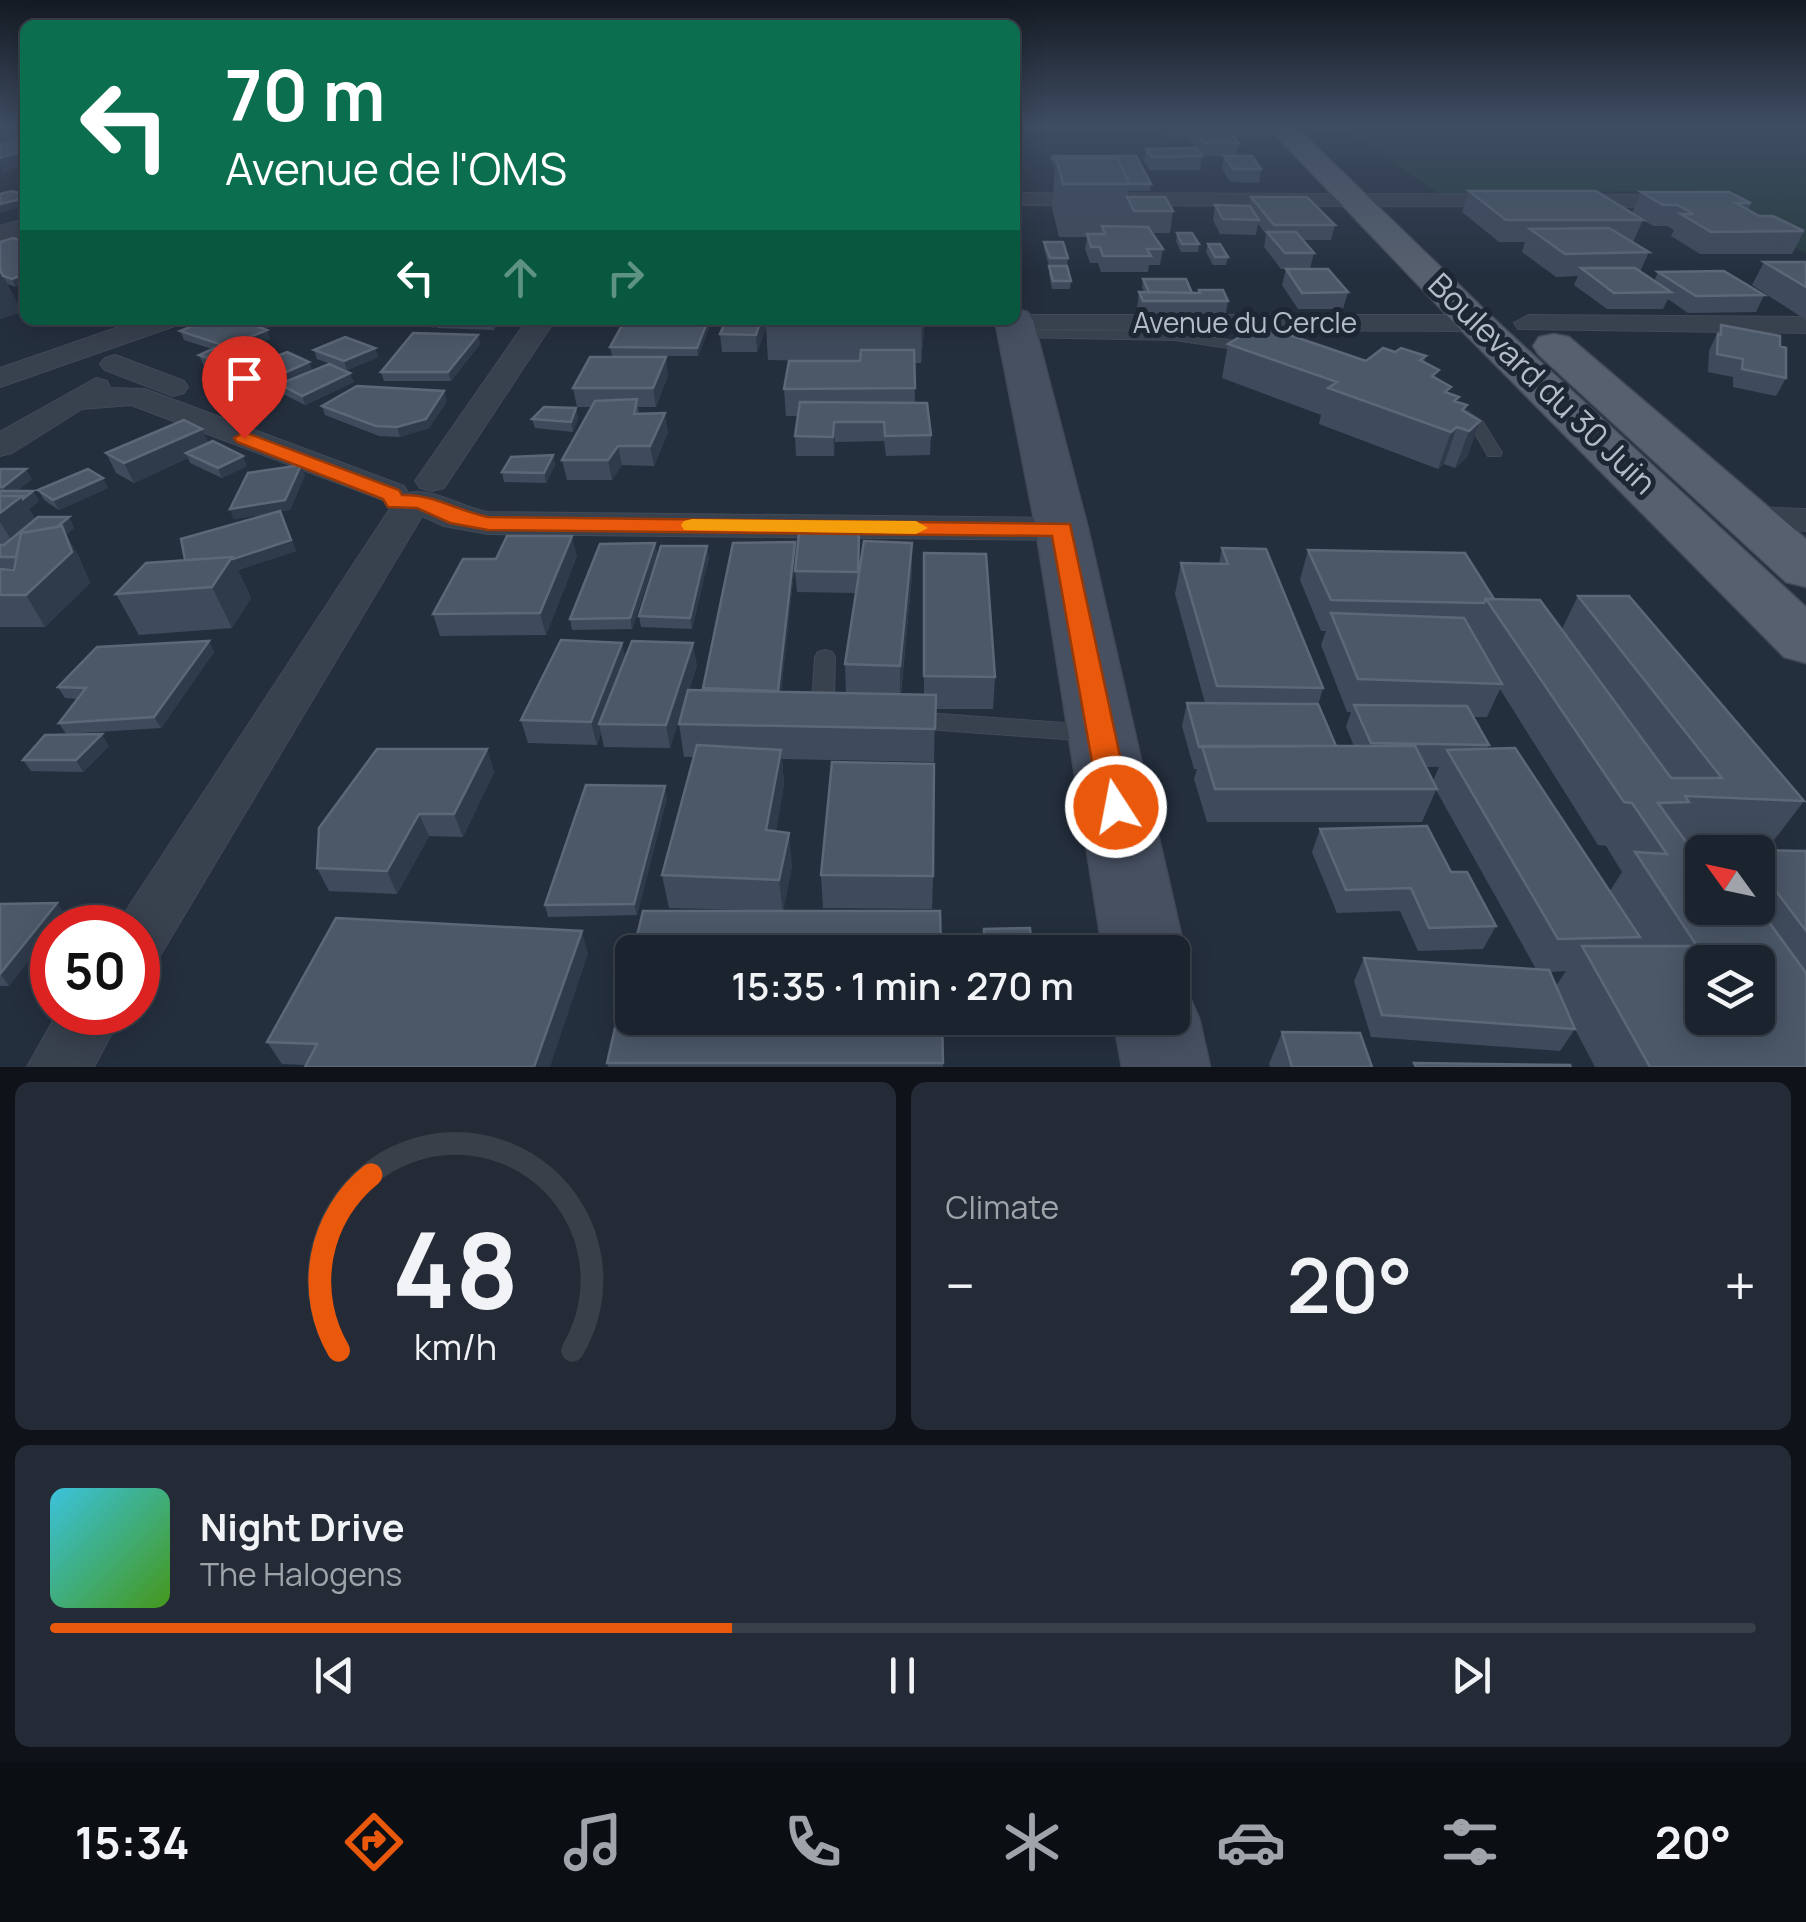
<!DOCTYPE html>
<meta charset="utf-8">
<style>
:root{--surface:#1b232e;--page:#242b36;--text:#f1f3f6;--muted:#a0a4aa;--line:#39404a;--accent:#ea580c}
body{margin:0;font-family:Manrope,sans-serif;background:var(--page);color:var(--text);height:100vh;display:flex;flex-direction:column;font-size:38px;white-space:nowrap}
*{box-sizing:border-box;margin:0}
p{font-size:32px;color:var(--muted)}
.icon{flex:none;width:55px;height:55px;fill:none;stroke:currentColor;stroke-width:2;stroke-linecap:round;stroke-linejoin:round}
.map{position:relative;height:1067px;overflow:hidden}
.details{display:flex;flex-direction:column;gap:15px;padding:15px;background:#0f1319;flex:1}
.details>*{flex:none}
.guide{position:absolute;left:20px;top:20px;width:1000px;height:305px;border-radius:15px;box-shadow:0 5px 25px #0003,0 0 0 2px var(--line);background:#0b6e4f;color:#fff;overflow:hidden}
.needle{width:65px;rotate:303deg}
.buttons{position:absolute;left:1685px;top:835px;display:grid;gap:20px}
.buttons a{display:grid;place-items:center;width:90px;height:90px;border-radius:15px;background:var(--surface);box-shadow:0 5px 25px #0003,0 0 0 2px var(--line);font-size:50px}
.speed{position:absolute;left:30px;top:905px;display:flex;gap:20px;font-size:50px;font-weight:700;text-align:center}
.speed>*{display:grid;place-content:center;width:130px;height:130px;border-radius:50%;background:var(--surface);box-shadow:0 5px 25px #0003,0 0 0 2px var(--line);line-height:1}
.speed .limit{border:15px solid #d22;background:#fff;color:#111}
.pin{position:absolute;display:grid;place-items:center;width:85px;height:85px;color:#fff;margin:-102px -42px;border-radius:50% 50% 50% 0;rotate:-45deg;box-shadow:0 0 10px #0007}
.pin .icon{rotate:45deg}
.me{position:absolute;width:110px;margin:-55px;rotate:349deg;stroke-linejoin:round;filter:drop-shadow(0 0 8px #0008)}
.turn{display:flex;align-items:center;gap:35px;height:210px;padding:0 40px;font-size:45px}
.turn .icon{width:130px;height:130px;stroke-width:2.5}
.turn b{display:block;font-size:70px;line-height:85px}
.lanes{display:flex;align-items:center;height:95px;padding:0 40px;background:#0003;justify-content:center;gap:50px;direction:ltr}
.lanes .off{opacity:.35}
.big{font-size:75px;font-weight:600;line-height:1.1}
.details .widget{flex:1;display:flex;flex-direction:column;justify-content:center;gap:15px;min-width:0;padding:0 35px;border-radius:15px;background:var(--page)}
.details .dial{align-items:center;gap:0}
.dial svg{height:260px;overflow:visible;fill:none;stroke:var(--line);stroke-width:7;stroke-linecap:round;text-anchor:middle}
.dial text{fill:var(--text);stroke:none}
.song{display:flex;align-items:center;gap:30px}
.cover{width:120px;height:120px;border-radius:15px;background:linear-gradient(135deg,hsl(190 70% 55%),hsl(100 70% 35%))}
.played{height:10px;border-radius:5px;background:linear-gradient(90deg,var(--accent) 40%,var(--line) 40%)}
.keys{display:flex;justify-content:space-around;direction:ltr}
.heat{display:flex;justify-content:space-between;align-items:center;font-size:55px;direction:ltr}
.details .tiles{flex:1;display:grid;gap:15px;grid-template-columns:1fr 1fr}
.widget:last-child{grid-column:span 2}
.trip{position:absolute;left:615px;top:935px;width:575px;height:100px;border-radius:15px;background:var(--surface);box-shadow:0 5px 25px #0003,0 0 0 2px var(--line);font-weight:600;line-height:100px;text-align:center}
.tab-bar{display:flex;height:160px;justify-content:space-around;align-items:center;background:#0b0e12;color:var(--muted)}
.tab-bar .icon{width:70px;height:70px}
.tab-bar .current{color:var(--accent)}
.tab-bar b{font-size:45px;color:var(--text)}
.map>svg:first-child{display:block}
</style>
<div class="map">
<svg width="1806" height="1067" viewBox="0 0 1806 1067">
<rect width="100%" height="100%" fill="#242f3e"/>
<path fill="#263c3f" d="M1341,125H1806V254L1696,190L1440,195Z"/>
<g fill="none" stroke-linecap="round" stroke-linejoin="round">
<defs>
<path id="service" d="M1165,130H1287L1291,133L1287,136L1162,135Z
M1017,330L1175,332L1248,343L1255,347L1248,351L1175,340L1012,337L1011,334Z
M1461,407L1483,422L1502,453L1500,456H1488L1472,428L1454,411Z
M825,650L832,652L835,657L834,700L844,710L841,715L833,718L815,708L812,703L815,657L818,652Z
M913,712L1091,725L1099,727L1102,733L1099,739L1091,741L913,728L905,726L902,720L905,714Z"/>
<path id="minor" d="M25,132V142L0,149V137Z
M1015,193L1687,195L1698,201L1687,207L1015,205Z
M1015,315H1476L1490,323L1476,331L1005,329L1001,323L1015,320Z
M1528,315L1806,317V333L1518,329L1514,323Z
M139,320H179L175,326L0,387V368Z
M527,320H555L444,488L432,491L420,488L415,481Z
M115,355L184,381L188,387L184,393L173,396L105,370L100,364L105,358Z
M96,378L107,381L110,388L145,389L404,486L408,493C434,487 462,508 488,512L1062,518L1075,521L1081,529L1075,537L1062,540L488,534L444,526L422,516L158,959L138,967V928H116L118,923L393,504L131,405L82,409L12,453L0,456V432Z
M1750,507L1806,509V531L1737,526L1732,518L1737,510Z
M58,1012H123L94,1067H27Z"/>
<path id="tertiary" d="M25,219V237L0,244V226Z"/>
<path id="secondary" d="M1015,309L1027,312L1033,320L1088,529L1185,952L1172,978V952H1103L1036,529L995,320H1015Z
M1172,984L1186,989L1199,1018L1210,1067H1122L1113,1018H1172Z"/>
<path id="primary" d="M1266,125H1294L1490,315L1806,607V663L1784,657L1462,331Z
M1554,334L1569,337L1806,539V587L1786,582L1539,355L1533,346L1539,337Z"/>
</defs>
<use href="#service" stroke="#414a57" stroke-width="2"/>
<use href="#minor" stroke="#414a57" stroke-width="2"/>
<use href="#tertiary" stroke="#414a57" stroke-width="2"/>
<use href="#secondary" stroke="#414a57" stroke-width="3"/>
<use href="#primary" stroke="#414a57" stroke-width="3"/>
<use href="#service" fill="#38414e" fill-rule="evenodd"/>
<use href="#minor" fill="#38414e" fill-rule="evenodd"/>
<use href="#tertiary" fill="#38414e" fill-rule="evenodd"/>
<use href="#secondary" fill="#465061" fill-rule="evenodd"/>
<use href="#primary" fill="#56606e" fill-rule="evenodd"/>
</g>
<path fill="#3f4b5c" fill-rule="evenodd" d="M1118,125H1139L1138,133H1122Z
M1177,125H1222L1239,143L1236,156L1261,169L1259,183L1230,182L1222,169L1224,156H1202L1187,138L1189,127H1178Z
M1146,149L1202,156L1200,170H1150L1144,162Z
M1053,156L1151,184L1150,191H1128V197L1173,211L1170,233H1152L1163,249L1160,265H1149L1148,272H1101L1098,263H1090L1085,249L1087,237H1059L1052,208L1055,166L1052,165Z
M1469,191L1643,220L1633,242L1649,252L1640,272L1654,281L1658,272L1764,295L1756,312L1688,313L1668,299L1663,309H1607L1574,285L1578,276L1556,277L1522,252L1525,242H1499L1462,212Z
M1641,192L1751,203L1748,210L1759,216L1804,231L1792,254H1700L1671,236L1674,230L1667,226H1653L1632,213Z
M1251,197L1335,225L1331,240H1303L1314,253L1310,269L1348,292L1343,309H1298L1282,285L1286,269H1281L1264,247L1266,234L1258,224L1256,235L1220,234L1213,220L1215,205L1249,206Z
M1177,233L1199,244L1198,252H1181L1176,241Z
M0,242L16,287L7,284L22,312L0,319Z
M1044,242L1068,258L1067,266H1049L1044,249Z
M1208,244L1228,257L1226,265H1213L1206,252Z
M1764,262H1806V320L1752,285Z
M1049,266L1071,281L1070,289H1052L1049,274Z
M1143,279L1192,293H1198L1199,290L1228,301L1225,318H1141L1137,309L1139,292H1144L1142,287Z
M209,320H286L264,329L270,339L248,348L252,349L257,363L309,362L312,371L354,382L305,405L283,394L280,385L277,387L257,374L255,369L229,381L207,373L199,355L212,349L184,340L180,331Z
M407,320H501L494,330L437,328L436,325L434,328Z
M625,320H710L711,323L698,356H612L610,347Z
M726,320H925L921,363H914L915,403L931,435L930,455L886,456L884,441L835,442L834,456H796L795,436L798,416H786L784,389L821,361L768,360L766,328L757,352H722L720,334Z
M1721,325L1780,346L1786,378L1776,396L1733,387V377L1708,372L1709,351Z
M478,335L480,344L451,381H384L381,372Z
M1228,344L1366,361L1395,352L1426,356L1424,362L1436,378L1457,402L1467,405L1465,411L1480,421L1467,457L1455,468L1444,464L1438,469L1319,424L1321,415L1222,378Z
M375,348L378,357L347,370L317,359L314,350Z
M668,375L656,407H638L639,413L668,432L654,466L622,465L612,480H567L562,460L592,407H577L573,388Z
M447,401L429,428L400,437L379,436L325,415L322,406Z
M576,408L578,418L573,432L535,428L532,419Z
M208,443L247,466L222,478L190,463L188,458L134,483L116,473L106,453Z
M553,455L555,465L546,483L504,482L502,472Z
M0,469L32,479L17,491H33L39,501L29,509L35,519L69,517L74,528L66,535L79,557L90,583L45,627H0V569L14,570V568H0Z
M305,475L290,510L280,511L296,551L238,570L251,598L232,628L139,635L116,594L279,512L234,519L230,509Z
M103,478L108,488L59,510L44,500L38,490Z
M859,532V572L912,574L901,694L924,695V553L995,677L993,709H935L934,762L782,759L784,784L776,831L792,866L783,911L669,908L662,875L693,757H684L679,724L686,697L670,748L604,747L601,733L597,745L528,743L521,720L625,658L697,665L689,690H703V688L795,542L796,552L781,692L846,693L845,664L856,593L797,592L795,571Z
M655,543L657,553L632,629L572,630L570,619Z
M1222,548L1323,688L1318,705L1336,746H1354L1346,727L1351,712H1347L1321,645L1326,631H1321L1300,580L1308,550L1494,599L1562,629L1578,596L1804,801L1771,844L1685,841L1694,853L1758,908V852H1743L1745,850L1806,851V1067H1595L1575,1029L1560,1051L1371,1037L1354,981L1364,958L1536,969L1436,790L1422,822H1207L1194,779L1197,769H1194L1182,726L1187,703H1205L1175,594L1181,563L1219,564ZM1500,689L1598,845L1606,846L1622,872L1610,891L1487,748L1489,745L1473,717H1487ZM1425,767H1439L1433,781ZM1566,971L1556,986L1550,972Z
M577,556L546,635L440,636L433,614L496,559Z
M709,557L692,629L641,627L639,616Z
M209,641L214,652L161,728L66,734L59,723L78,699L65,698L58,687Z
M109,746L83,772L31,771L23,760Z
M487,749L494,772L463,837L429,836L397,894L329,891L317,868Z
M667,798L637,915L548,917L545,905Z
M1320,829L1451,872L1496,926L1483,949L1418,951L1400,911L1337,913L1312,852Z
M821,875L933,876L932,909L823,908Z
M0,904L66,915L56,928H52L9,986H0Z
M588,954L306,1065L282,1064L267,1042Z
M942,1018L943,1067H608L607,1063Z
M1282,1032L1372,1067H1270L1269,1064Z"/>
<path fill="#2f3b4b" d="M25,150V165L4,172L0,164V158Z
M25,198V206L0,213V204Z
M0,270L22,312L0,319Z
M25,274V284L16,287L12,279Z
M261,320H286L255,332L251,324Z
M492,320H501L494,330Z
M708,320H710L711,323L698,356L697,348Z
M761,320H765L766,328L757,352L756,335Z
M922,320H925L921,363Z
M267,330L270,339L230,356L226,347Z
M478,335L480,344L451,381L448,372Z
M375,348L378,357L347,370L344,361Z
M252,349L259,367L254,365L255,369L229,381L222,363Z
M666,357L668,375L656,407L653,388Z
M309,362L312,371L277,387L273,378Z
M350,373L354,382L305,405L302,396Z
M444,391L447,401L429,428L400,437L397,427Z
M1467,405L1459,428L1457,427L1444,464L1438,469L1451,432L1462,410Z
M576,408L578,418L573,432L571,422Z
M665,413L668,432L654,466L650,446Z
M1480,421L1467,457L1455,468L1469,431Z
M834,422L835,442L834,456L833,437Z
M202,429L211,448L186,453L188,458L134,483L124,463Z
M618,446L622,465L612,480L608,460Z
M553,455L555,465L546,483L544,473Z
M243,456L247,466L222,478L218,468Z
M301,465L305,475L290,510L234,519L230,509Z
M26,469L32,479L9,497L3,487Z
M103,478L108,488L59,510L53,500Z
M33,491L39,501L29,509L39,526L15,546L0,522V513L22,496Z
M280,511L296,551L238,570L251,598L232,628L212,587L230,560Z
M69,517L74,528L66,535L79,557L90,583L45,627L26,595L22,557Z
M572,536L577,556L546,635L540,613Z
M795,542L796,552L780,702L778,691Z
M655,543L657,553L632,629L630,618Z
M912,543V574L900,699V666Z
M707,546L709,557L692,629L690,618Z
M209,641L214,652L161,728L154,717Z
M622,643L627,665L599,724L601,733L597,745L591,722Z
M693,643L697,665L670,748L666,725Z
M102,734L109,746L83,772L76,760Z
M487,749L494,772L463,837L454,814Z
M781,750L784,784L770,864L766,830Z
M665,786L667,798L637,915L634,904Z
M419,814L429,836L397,894L387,871Z
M789,833L792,866L783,913L779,880Z
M57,903L66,915L56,928H52V932L9,986L0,974Z
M582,931L588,954L550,1067H534Z"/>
<path fill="#4b5868" stroke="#5c6777" stroke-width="2.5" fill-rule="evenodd" d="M1189,125H1222L1239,143H1204Z
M25,139V150L0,158V145Z
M1196,148L1202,156L1152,157L1146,149Z
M1053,156H1136L1151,184H1129L1118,158H1056L1057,159H1052Z
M1224,156H1252L1261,169H1233Z
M1056,158H1118L1129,184H1063Z
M12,191L25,195V198L0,204V194Z
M1469,191H1596L1643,220H1506Z
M1641,192H1729L1751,203H1736L1759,216H1773L1804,231L1711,232L1681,214H1694L1677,205H1663Z
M1127,197H1165L1173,211H1134Z
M1251,197H1307L1335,225H1274Z
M1215,205L1250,206L1259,220L1223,219Z
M1102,226L1148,227L1163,249H1147L1151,256H1103L1100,247H1091L1087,234H1105Z
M1609,228L1649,252L1565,254L1530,229Z
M1267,232H1296L1314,253H1285Z
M1177,233H1192L1199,244H1182Z
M13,238L25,242V274L12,279L3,276L0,270V242Z
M1044,242H1063L1068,258H1050Z
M1208,244H1220L1228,257H1215Z
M1764,262H1806V287Z
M1049,266H1067L1071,281H1053Z
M1581,268H1635L1671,292L1614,293Z
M1286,269H1328L1348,292L1302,293Z
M1724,271L1764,295L1696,296L1658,272Z
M1143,279H1186L1192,293L1149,292Z
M1199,290H1223L1228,301H1143L1139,292L1200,293Z
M209,320H261L251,324L267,330L235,343L230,341L222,345L180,331Z
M625,320H708L697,348L610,347Z
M726,320H761L756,335L720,334Z
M1260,325L1366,361L1383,348L1395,352L1401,348L1426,356L1420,360L1439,370L1432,376L1451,387L1445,392L1459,397L1454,401L1467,405L1462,410L1480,421L1469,431L1457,427L1451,432L1328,388L1337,382L1228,344Z
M1721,325L1780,336V346L1786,348V378L1742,369L1743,359L1717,354L1718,334L1721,335Z
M413,333L478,335L448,372H381Z
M345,337L375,348L344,361L314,350Z
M230,341L252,349L222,363L199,355Z
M861,350H914L915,388L784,389L789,361H860Z
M287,352L309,362L273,378L254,365Z
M590,357H666L653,388H573Z
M329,364L350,373L302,396L280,384Z
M357,386L444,391L426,419L397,427L376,426L322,406Z
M637,399L634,414L665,413L650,446H618L608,460H562L595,401Z
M800,402L927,403L931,435L885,436L884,422H834L833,437L795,436Z
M544,407L576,408L571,422L532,419Z
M184,420L202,429L124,463L106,453Z
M213,441L243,456L218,468L186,453Z
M553,455L544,473L502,472L511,457Z
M301,465L285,500L230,509L248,473Z
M0,469H26L3,487H0Z
M88,469L103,478L53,500L38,490Z
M0,491H33L23,499L22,496H0Z
M0,496H22L0,513Z
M280,511L291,540L233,559L232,557L185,560L181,539Z
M38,517H69L57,527L21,533L16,557H0V545H4Z
M62,526L72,552L26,595H0V569L14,570L21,533Z
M859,532L858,572L795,571L799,533Z
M507,536H572L540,613L433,614L463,559H496Z
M864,541L912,543L900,666L845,664Z
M795,542L778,691L703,688L733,543Z
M655,543L630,618L570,619L600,544Z
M661,546H707L690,618L639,616Z
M1222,548L1266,549L1323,688L1217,686L1181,563L1228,564Z
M1308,550L1465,553L1494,599H1486L1484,603L1331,600Z
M924,553L986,554L995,677L924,676Z
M232,557L212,587L116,594L146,563Z
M1578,596H1629L1804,801L1685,796L1689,802L1658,803L1694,853H1702V908L1758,907L1806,973V1067H1650L1582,946H1697L1635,852L1667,854L1632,803L1624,802L1486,599L1540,600L1671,778H1722ZM1702,962H1758V1018H1702Z
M1331,613L1464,618L1502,684L1358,679Z
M561,640L622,643L591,722L521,720Z
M209,641L154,717L59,723L86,688L58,687L97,647Z
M632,641L693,643L666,725L599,724Z
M688,690L936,695L935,729L679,724Z
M1187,703L1318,704L1336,746L1199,747Z
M1354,705L1467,706L1489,745L1371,743Z
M102,734L76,760H23L45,735Z
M697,745L781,750L766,830L789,833L779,880L662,875Z
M1202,746H1415L1437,789H1215Z
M1515,748L1640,937L1558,939L1447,750Z
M377,749H487L454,814H419L387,871L317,868L319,828Z
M832,762L934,764L933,876L821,875Z
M586,785L665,786L634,904L545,905Z
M1427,826L1451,872H1467L1496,926L1429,928L1411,888L1346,890L1320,829Z
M1745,850L1806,851V931L1758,867V852H1747Z
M57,903L0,974V904Z
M643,911H940L941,952H633Z
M336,918L582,931L534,1067H305L317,1044L267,1042Z
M1030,928L1032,952H984V929Z
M632,954V1018H942L943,1063H607Z
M1364,958L1549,970L1575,1029L1382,1015Z
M1282,1032L1360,1033L1372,1067H1292Z
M1414,1063L1570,1065L1571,1067H1416Z"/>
<linearGradient id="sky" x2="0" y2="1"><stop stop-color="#141a22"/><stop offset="0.46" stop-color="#3f4d63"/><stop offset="1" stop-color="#3f4d63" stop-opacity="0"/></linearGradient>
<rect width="1806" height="274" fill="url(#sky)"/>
<path fill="#ea580c" stroke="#983908" stroke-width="2.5" d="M244,432L399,490L402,495C433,494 458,511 488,517L1070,524L1131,807L1126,816L1116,819L1105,816L1100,807L1052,536L488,530L450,523L417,508L388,507L383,499L237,442L234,438Z"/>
<path fill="#f59e0b" d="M692,519L916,521L928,528L916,534L684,530L681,525L684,521Z"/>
<g text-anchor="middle" stroke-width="10" stroke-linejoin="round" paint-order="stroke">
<g font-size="28" fill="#b4bcc9" stroke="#1d2633">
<text x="1245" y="333">Avenue du Cercle</text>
</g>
<g font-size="32" fill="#b4bcc9" stroke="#1d2633">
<text transform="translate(1542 384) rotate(44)" y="11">Boulevard du 30 Juin</text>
</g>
</g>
</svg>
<div class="buttons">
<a><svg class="needle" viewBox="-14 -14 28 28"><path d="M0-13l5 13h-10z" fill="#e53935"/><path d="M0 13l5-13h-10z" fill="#a0a4aa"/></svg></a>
<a><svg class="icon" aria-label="layers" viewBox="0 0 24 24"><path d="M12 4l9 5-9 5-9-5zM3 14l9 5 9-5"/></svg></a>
</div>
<div class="speed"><div class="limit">50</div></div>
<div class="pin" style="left:244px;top:438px;background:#d93025"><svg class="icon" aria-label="arrive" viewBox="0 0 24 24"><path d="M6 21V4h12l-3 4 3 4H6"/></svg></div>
<svg class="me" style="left:1116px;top:807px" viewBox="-20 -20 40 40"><circle r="17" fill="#ea580c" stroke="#fff" stroke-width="3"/><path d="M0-11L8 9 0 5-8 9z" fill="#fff"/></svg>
<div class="trip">15:35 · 1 min · 270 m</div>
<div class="guide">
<div class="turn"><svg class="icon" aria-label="left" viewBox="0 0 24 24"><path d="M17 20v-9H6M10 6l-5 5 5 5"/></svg><div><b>70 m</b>Avenue de l'OMS</div></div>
<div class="lanes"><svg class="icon" aria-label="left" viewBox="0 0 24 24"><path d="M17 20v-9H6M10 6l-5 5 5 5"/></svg><svg class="icon off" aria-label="ahead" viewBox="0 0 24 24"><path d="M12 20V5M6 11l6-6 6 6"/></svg><svg class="icon off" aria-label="right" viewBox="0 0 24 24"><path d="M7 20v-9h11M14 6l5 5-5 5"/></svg></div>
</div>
</div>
<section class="details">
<div class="tiles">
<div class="widget dial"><svg viewBox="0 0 100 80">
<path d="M14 69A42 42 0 1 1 86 69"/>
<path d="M14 69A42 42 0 0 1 24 15" stroke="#ea580c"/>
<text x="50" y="56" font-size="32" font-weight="700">48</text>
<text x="50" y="72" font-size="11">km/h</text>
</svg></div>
<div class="widget"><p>Climate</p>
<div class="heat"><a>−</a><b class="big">20°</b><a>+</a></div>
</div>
<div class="widget">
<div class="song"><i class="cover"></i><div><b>Night Drive</b><p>The Halogens</p></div></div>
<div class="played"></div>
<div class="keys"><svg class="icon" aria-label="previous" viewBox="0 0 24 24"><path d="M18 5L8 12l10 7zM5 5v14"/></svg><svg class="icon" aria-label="pause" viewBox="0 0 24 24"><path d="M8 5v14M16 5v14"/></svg><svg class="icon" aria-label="next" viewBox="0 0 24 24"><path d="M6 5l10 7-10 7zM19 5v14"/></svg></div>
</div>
</div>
</section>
<nav class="tab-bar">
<b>15:34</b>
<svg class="icon current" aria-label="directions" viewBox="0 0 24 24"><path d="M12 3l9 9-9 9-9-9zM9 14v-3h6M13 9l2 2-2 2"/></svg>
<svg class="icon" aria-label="music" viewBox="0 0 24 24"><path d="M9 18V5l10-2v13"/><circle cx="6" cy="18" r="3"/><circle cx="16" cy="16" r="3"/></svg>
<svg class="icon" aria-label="phone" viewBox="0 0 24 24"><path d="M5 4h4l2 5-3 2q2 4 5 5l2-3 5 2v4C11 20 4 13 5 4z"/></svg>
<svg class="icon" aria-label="climate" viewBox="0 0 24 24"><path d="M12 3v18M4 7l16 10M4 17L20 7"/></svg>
<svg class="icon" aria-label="car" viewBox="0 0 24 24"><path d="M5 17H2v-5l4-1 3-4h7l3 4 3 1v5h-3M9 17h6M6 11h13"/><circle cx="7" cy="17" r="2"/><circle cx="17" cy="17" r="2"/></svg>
<svg class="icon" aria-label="filters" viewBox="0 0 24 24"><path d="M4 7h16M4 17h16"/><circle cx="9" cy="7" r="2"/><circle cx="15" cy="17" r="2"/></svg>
<b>20°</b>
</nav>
